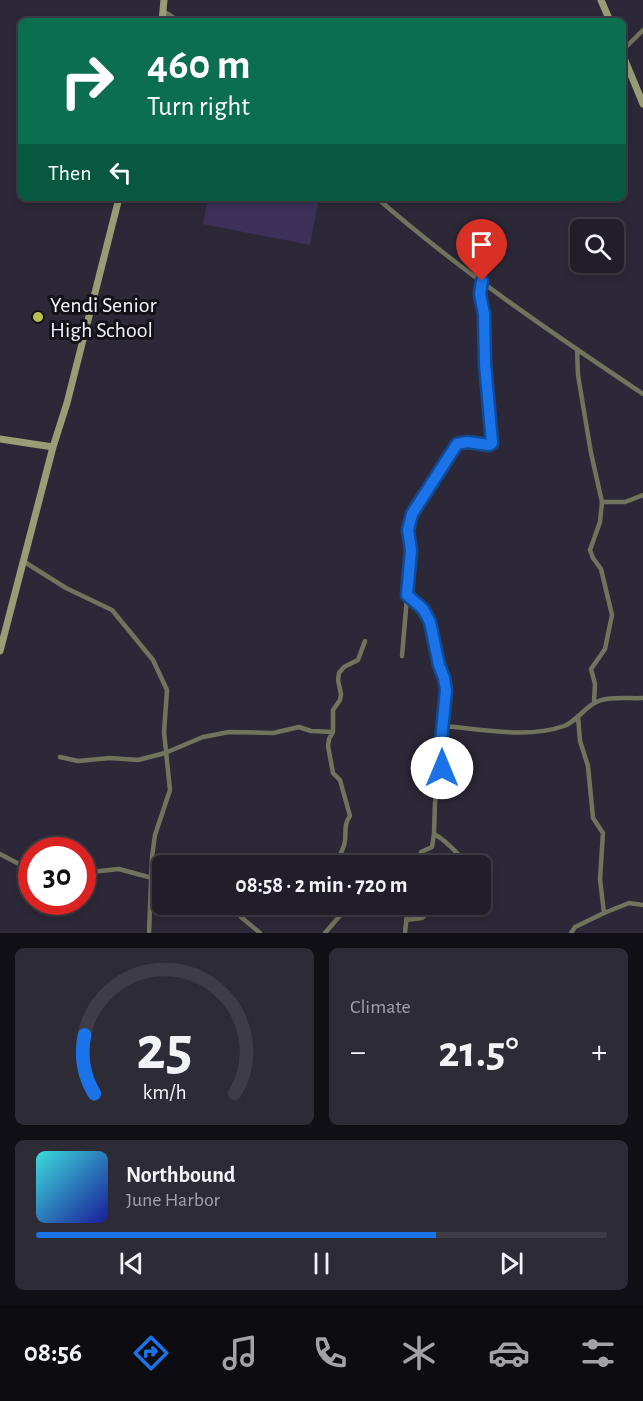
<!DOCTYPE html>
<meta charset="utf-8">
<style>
:root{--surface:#211e29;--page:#2d2b35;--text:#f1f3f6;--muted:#a2a2a8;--line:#3e3c46;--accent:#1a73e8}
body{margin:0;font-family:"Alegreya Sans",sans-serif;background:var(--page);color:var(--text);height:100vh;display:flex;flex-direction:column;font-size:22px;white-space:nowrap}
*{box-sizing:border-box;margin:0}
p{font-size:20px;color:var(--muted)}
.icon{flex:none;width:33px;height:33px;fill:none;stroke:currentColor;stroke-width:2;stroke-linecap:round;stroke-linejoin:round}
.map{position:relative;height:933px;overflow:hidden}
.drawer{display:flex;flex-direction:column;gap:15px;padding:15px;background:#121017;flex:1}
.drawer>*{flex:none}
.top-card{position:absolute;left:18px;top:18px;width:608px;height:183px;border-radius:9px;box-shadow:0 3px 9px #0003,0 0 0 2px var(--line);background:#0b6e4f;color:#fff;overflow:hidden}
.controls{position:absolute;left:570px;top:219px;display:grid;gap:12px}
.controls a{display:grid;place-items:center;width:54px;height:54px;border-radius:9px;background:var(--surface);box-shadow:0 3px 9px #0003,0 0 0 2px var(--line);font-size:30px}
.speed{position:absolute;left:18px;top:837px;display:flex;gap:12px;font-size:30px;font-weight:700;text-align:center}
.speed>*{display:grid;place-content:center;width:78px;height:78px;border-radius:50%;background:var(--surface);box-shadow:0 3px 9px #0003,0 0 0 2px var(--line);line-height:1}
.speed .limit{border:9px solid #d22;background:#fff;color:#111}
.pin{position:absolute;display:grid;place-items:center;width:51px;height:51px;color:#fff;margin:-62px -26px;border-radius:50% 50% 50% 0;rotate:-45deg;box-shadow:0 0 6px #0007}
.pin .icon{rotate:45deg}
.me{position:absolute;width:66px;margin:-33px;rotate:0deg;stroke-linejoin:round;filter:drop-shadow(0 0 4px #0008)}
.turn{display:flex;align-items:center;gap:21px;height:126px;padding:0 30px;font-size:27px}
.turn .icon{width:78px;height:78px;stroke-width:2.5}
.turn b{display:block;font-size:42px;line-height:51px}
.then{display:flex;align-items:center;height:57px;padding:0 30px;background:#0003;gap:12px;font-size:22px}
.big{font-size:45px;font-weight:700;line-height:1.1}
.drawer .card{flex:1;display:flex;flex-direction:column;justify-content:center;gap:9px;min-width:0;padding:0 21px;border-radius:9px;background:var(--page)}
.drawer .dial{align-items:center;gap:0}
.dial svg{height:156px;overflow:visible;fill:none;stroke:var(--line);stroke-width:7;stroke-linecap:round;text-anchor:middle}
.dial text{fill:var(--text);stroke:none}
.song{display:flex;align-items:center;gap:18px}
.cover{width:72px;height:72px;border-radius:9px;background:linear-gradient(135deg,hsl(180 70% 55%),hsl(240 70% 35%))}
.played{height:6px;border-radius:3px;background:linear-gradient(90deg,var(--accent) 70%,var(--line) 70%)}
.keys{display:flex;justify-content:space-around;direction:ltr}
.heat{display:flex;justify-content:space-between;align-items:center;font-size:33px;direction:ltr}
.drawer .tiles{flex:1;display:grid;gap:15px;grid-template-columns:1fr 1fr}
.card:last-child{grid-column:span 2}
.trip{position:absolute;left:152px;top:855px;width:339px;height:60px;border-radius:9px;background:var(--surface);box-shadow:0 3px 9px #0003,0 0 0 2px var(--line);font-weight:700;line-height:60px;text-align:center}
.dock{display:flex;height:96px;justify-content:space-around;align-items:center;background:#0d0c10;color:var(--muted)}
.dock .icon{width:42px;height:42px}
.dock .current{color:var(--accent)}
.dock b{font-size:27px;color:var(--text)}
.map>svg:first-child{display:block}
</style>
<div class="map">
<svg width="643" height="933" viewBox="0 0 643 933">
<rect width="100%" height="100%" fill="#2c2837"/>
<path fill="#3d3059" d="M208,198H319L310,245L203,224Z"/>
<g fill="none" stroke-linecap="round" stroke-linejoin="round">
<path stroke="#71745c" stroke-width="4.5" d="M163,11L179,21
M622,51L643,30
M377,198C459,270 552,333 643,394
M577,349L578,375L591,453L602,502L600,522L590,550L593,558L601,569L612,615L605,649L591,669L595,684L594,702
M602,502H625L643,495
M23,561L66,588L112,610L153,660L167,690L164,732L170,790L155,835L152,857L149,933
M407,595L423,609L430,622L446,691L441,741L442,768L435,802L434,834C448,841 458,855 470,866
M402,656L411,550L408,530L412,514L457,444C469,442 481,446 492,443L485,364L484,314L480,294L482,281
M444,726C482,729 527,739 564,726C575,722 583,710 593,704C606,695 628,699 643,698
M60,757L78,761L110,758L138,760L165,753L203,737L229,732L273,733L299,727L311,731L333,732
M0,854L23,866L32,868
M209,864L210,866
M338,866C338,853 344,851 345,841C346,831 344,824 350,816L340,780L333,773L328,746L329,739L333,732V710L340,700L341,694L338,680L339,673L344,667L358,660L365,641
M417,866L421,852L432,847L434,834
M82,870L91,872L119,869L152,878
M232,904L241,917L260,933
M604,913L629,903L643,905
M406,920L422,918L438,904
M325,933L350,904
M405,933L408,904
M571,933L575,927L604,913L600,879L603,833L593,818L588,766L580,741L578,716"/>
<path stroke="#999d76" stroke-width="7" d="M601,0L610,21
M162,21L164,0
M622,53L643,104
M0,439L53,447
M0,651L53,447L67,403L119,198"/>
</g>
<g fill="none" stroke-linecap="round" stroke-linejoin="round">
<defs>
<path id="route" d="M442,768L441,741L446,690L444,678L439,665L430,622L423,609L407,595L411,550L408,530L412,514L457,444L467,442L489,445L492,443L485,364L484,314L480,294L482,281"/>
</defs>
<use href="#route" stroke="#114b97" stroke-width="15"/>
<use href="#route" stroke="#1a73e8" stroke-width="10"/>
</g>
<circle fill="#b8c147" stroke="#141219" stroke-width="2" cx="38" cy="317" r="6"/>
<g text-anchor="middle" stroke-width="6" stroke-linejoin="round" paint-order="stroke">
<g font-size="22" fill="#f4f2fc" stroke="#141219" text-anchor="start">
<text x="50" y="312">Yendi Senior<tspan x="50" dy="25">High School</tspan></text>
</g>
</g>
</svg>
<div class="controls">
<a><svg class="icon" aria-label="search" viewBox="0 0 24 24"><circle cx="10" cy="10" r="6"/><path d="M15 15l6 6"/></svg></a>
</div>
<div class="speed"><div class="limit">30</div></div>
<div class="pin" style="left:482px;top:281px;background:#d93025"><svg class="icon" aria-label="arrive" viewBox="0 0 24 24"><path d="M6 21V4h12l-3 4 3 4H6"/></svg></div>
<svg class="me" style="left:442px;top:768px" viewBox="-20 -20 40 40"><circle r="19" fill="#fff"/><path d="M0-13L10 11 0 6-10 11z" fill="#1a73e8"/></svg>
<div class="trip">08:58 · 2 min · 720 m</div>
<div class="top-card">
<div class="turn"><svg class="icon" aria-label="right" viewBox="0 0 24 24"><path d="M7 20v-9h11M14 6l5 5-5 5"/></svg><div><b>460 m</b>Turn right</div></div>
<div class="then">Then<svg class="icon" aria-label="left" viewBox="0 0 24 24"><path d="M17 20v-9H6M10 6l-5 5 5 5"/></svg></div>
</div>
</div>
<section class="drawer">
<div class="tiles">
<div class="card dial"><svg viewBox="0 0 100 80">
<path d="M14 69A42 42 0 1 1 86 69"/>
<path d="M14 69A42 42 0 0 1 9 39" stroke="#1a73e8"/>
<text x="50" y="56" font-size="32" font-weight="700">25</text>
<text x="50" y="72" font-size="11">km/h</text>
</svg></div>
<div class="card"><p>Climate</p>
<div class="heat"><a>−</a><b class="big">21.5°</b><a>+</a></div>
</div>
<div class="card">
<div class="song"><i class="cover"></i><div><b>Northbound</b><p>June Harbor</p></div></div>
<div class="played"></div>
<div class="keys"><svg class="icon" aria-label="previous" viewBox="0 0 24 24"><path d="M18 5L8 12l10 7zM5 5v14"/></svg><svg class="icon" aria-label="pause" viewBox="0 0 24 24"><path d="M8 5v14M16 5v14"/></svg><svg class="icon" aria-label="next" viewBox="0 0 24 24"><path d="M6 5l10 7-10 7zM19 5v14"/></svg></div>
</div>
</div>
</section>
<nav class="dock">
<b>08:56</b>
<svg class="icon current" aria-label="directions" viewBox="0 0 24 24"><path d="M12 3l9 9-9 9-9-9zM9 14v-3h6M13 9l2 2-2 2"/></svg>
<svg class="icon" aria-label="music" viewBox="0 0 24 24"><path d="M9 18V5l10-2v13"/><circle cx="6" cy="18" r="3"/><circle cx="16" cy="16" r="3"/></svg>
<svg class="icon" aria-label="phone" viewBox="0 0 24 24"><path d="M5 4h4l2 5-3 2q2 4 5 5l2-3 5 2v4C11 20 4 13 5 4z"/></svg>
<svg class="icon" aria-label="climate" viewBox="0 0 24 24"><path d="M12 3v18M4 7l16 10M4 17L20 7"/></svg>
<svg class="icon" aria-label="car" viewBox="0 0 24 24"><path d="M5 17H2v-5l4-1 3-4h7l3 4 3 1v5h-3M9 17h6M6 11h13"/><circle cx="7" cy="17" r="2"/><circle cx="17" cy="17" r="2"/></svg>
<svg class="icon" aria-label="filters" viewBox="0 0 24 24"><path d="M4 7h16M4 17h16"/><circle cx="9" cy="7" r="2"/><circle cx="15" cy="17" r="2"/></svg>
</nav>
